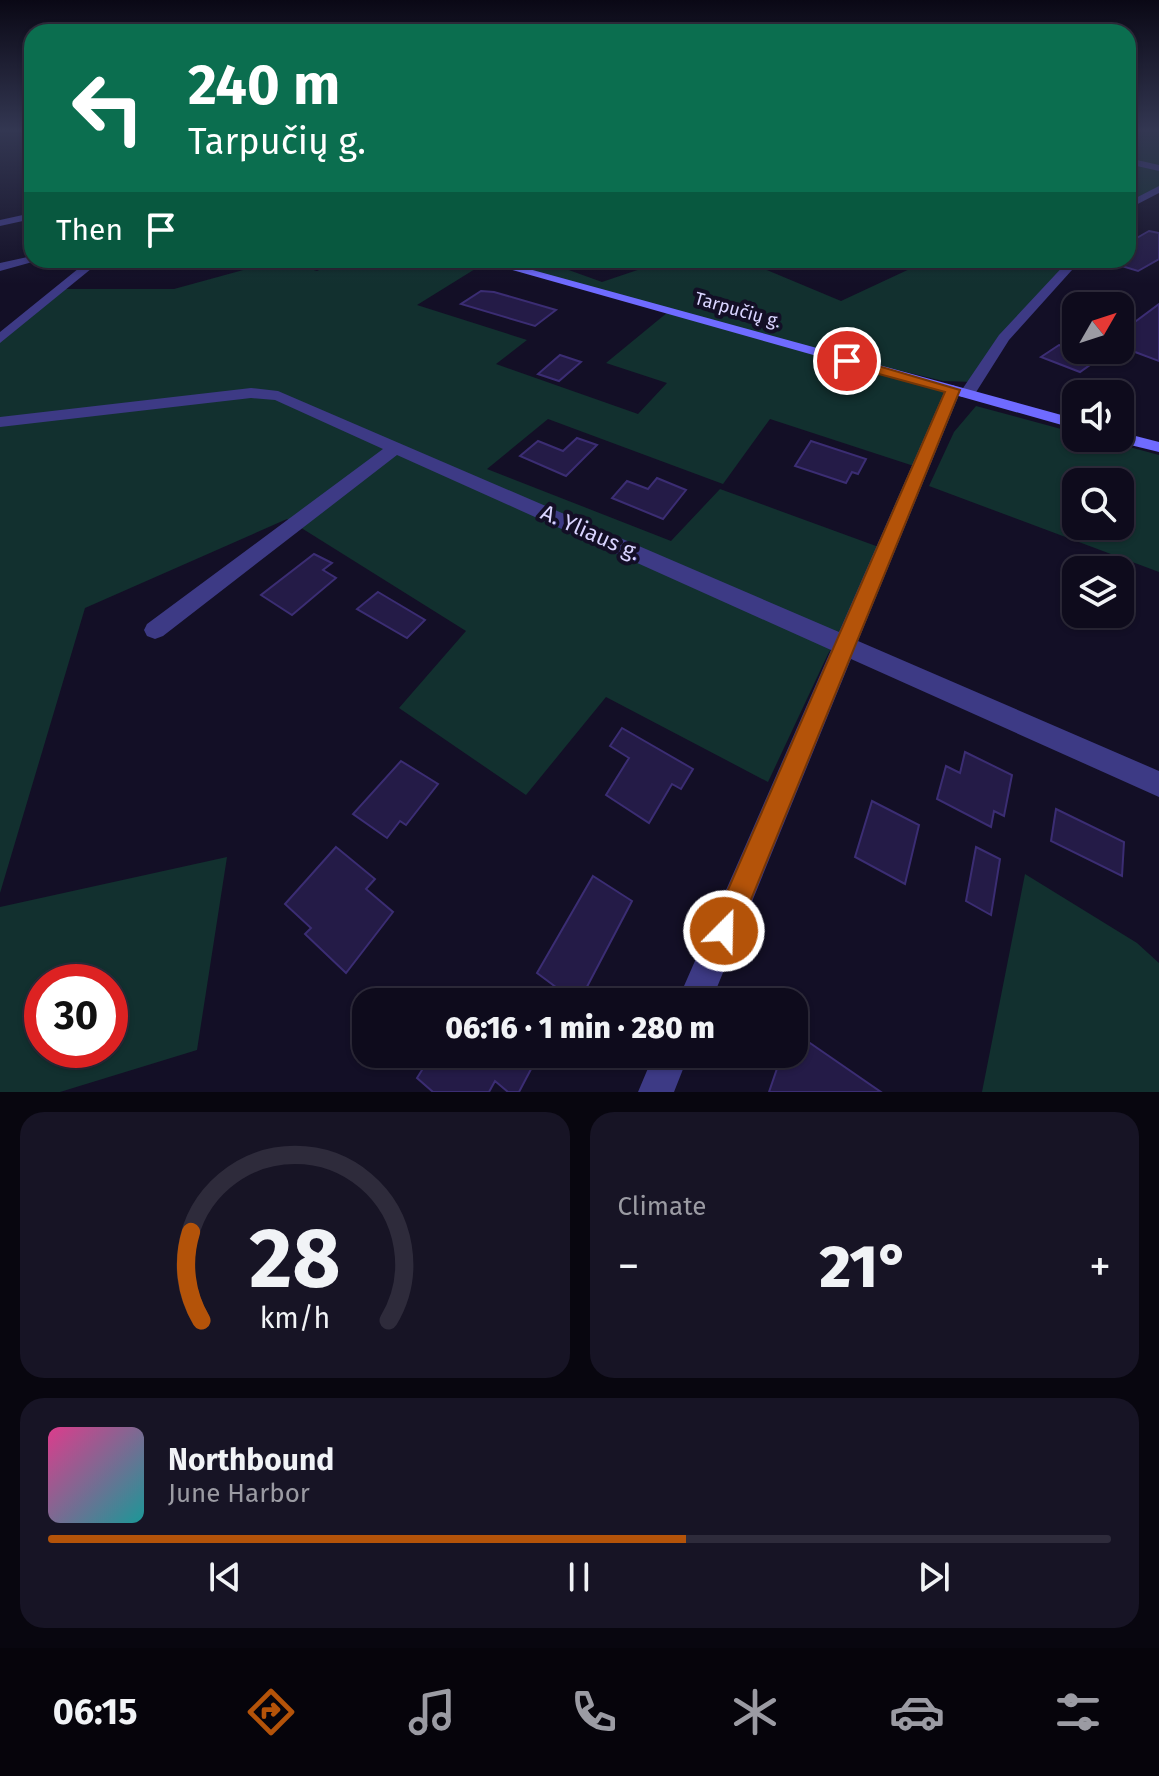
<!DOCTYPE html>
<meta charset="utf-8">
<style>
:root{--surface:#0e0b1c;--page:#171425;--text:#f1f3f6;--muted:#9b9ba3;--line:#2e2b3b;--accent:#b45309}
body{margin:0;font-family:"Fira Sans",sans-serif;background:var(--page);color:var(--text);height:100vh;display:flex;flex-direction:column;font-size:30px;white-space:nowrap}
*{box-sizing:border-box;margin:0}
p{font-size:26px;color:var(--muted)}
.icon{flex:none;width:44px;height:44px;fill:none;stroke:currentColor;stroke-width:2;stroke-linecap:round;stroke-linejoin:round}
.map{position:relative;height:1092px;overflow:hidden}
.details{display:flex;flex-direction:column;gap:20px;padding:20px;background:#08060f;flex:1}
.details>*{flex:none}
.hud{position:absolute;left:24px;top:24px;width:1112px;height:244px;border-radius:24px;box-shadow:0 2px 6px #0004,0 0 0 2px var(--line);background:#0b6e4f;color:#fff;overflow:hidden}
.needle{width:52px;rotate:51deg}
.buttons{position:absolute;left:1062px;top:292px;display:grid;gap:16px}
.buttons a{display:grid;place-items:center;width:72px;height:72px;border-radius:16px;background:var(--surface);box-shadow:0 2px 6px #0004,0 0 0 2px var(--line);font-size:40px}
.speed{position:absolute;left:24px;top:964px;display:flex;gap:16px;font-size:40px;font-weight:700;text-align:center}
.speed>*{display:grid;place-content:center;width:104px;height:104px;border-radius:50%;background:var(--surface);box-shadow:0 2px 6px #0004,0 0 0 2px var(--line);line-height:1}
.speed .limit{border:12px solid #d22;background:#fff;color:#111}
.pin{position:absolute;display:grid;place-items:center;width:68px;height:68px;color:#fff;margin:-34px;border:4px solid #fff;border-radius:50%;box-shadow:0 2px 8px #0007}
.me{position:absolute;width:88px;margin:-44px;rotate:23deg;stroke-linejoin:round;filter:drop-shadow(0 0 6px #0008)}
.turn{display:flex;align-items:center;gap:28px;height:168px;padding:0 32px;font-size:36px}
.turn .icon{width:104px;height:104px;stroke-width:2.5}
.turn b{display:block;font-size:56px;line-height:68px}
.then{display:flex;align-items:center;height:76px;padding:0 32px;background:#0003;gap:16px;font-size:30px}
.big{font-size:60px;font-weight:800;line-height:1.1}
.details .widget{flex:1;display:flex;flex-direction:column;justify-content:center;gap:12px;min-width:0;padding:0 28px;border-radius:24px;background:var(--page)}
.details .dial{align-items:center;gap:0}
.dial svg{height:208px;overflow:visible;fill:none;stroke:var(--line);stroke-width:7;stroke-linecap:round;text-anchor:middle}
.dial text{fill:var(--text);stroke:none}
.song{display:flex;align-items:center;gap:24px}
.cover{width:96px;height:96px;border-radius:12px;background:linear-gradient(135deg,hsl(330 70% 55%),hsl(180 70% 35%))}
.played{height:8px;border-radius:4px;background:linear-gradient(90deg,var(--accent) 60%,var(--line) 60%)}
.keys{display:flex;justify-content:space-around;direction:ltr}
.heat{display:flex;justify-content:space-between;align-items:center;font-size:44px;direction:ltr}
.details .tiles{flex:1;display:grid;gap:20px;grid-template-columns:1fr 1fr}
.widget:last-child{grid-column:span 2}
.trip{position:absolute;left:352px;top:988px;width:456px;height:80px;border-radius:24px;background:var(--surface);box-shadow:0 2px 6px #0004,0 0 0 2px var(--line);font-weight:800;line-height:80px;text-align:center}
.dock{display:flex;height:128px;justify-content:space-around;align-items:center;background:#06040b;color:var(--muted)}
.dock .icon{width:56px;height:56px}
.dock .on{color:var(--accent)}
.dock b{font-size:36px;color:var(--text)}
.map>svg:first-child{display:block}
</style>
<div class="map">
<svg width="1159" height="1092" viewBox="0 0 1159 1092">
<rect width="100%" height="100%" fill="#130f26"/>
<path fill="#12302f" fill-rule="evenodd" d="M1128,131H1159V189L1128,206Z
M280,260L317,271L339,260H541L602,282L667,260H743L841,301L929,260H1075L973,382L943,381L798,346L953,390L920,468L770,419L723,484L548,419L487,469L671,541L720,489L887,550L828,654L768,782L606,697L526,795L399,708L466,631L287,519L85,608L0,893V339L63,289H174ZM488,261L668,312L606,363L667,383L638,414L496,364L527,340L417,305Z
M976,406L1076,433V438H1096L1159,455V572L929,486L954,432ZM1120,482V526H1076V482Z
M227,857L197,1050L60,1092H0V907ZM110,982V1050H42V982Z
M1025,874L1137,943L1159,963V1092H982Z"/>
<path fill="#241b47" stroke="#3b2d73" stroke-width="2" d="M1149,231L1159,233V259L1138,271L1115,264L1128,260V243Z
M481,291L494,292L556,310L535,326L461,304Z
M1159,304V361L1135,352L1130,356L1120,353V333Z
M1059,345L1097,360L1080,372L1041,357Z
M560,355L581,362L559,381L538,374Z
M577,438L597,445L566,476L520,456L538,441L563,451Z
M811,441L866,459L858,474L852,472L846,483L795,466Z
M657,478L686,490L663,519L612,498L627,481L648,489Z
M314,554L332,563L323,570L336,578L292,615L261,595Z
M378,592L425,620L407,638L357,609Z
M622,728L693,769L681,789L672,784L649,823L606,795L629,758L610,746Z
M965,752L1012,775L1004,816L994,811L991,827L937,799L946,766L960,773Z
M401,761L438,784L406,825L400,821L387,838L353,814Z
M872,801L919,825L905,884L855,857Z
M1056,809L1124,842L1122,876L1051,841Z
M336,847L375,879L366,889L393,912L346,973L305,934L311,928L285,904Z
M976,847L1000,859L991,915L966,901Z
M593,876L632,901L579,1002H576L537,973Z
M794,1032L881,1092H769L782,1054H794Z
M432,1054H539L519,1092H508L495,1081L489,1092H433L417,1078Z"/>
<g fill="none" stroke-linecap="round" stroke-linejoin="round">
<path fill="#3d3a85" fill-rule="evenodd" d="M1128,158L1159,165V171L1128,164Z
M1159,186V193L1128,209V202Z
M32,213V219L0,226V220Z
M32,256V260L36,261L0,271V263Z
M89,260H102L0,343V332Z
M1069,260H1081L1009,340L973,397H961L959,394L999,335Z
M953,385L961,390L858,641L1159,771V797L851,659L711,1002H677L831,650L397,455L163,636L155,639L147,636L144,630L147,624L383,449L275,400L251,398L0,427V417L251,388L278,391L839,632L945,390Z
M654,1054H689L674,1092H638Z"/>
<path fill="#6f6bff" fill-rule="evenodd" d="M477,260H496L1076,419V429Z
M1120,432L1159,442V452L1114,441L1112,438H1120Z"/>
</g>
<linearGradient id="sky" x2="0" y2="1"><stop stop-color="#0a0815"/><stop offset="0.46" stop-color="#333752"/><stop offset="1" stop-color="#333752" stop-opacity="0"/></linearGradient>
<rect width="1159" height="284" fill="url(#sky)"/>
<path fill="#b45309" stroke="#753606" stroke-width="2" d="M842,358H851L960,390L734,941L724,945L714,941L710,931L945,392L842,364Z"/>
<g text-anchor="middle" stroke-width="8" stroke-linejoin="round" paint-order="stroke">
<g font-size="18" fill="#d9d4ff" stroke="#130f26">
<text transform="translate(738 310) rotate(16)" y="6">Tarpučių g.</text>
</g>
<g font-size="22" fill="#d9d4ff" stroke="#130f26">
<text transform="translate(591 532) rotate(24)" y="8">A. Yliaus g.</text>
</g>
</g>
</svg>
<div class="buttons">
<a><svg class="needle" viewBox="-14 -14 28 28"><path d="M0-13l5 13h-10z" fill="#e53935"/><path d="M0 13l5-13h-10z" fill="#9b9ba3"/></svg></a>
<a><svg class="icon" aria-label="sound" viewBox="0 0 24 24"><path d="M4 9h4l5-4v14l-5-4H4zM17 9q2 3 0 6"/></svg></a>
<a><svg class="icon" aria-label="search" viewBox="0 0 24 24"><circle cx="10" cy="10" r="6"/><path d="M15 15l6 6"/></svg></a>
<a><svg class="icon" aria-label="layers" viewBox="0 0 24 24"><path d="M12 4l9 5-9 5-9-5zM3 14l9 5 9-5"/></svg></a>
</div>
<div class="speed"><div class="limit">30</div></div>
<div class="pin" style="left:847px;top:361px;background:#d93025"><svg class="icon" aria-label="arrive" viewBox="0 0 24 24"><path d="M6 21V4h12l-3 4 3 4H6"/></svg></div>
<svg class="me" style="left:724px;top:931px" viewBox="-20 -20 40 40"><circle r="17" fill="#b45309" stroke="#fff" stroke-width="3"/><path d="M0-11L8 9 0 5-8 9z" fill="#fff"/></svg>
<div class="trip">06:16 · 1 min · 280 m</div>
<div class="hud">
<div class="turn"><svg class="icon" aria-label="left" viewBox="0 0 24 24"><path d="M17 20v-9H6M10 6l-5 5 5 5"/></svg><div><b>240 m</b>Tarpučių g.</div></div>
<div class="then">Then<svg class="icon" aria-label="arrive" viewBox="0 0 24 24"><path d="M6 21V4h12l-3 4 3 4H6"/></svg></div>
</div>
</div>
<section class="details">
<div class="tiles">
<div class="widget dial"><svg viewBox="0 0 100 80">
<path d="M14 69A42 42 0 1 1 86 69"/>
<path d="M14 69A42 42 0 0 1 10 35" stroke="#b45309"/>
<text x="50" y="56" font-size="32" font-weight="700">28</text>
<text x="50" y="72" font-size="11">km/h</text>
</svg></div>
<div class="widget"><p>Climate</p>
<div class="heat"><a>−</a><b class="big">21°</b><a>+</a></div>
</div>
<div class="widget">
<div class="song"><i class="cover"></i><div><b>Northbound</b><p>June Harbor</p></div></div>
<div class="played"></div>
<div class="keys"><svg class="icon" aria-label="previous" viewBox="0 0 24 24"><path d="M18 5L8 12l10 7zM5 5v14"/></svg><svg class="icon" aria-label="pause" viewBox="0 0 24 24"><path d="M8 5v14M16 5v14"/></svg><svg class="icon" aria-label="next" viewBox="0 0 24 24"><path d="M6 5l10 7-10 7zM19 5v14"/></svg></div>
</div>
</div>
</section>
<nav class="dock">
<b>06:15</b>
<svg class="icon on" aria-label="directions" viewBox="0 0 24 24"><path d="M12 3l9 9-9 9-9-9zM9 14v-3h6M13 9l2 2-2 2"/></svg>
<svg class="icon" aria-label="music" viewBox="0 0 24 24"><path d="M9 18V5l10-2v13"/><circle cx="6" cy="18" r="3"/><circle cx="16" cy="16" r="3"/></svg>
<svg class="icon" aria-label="phone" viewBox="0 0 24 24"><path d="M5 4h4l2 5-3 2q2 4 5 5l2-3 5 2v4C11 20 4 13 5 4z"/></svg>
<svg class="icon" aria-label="climate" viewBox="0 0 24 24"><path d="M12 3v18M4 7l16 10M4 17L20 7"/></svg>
<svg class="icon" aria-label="car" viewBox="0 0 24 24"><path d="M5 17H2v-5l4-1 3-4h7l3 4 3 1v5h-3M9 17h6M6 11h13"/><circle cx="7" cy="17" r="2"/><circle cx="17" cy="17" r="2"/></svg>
<svg class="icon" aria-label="filters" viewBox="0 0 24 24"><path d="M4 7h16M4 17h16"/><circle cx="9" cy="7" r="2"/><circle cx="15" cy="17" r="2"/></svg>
</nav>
